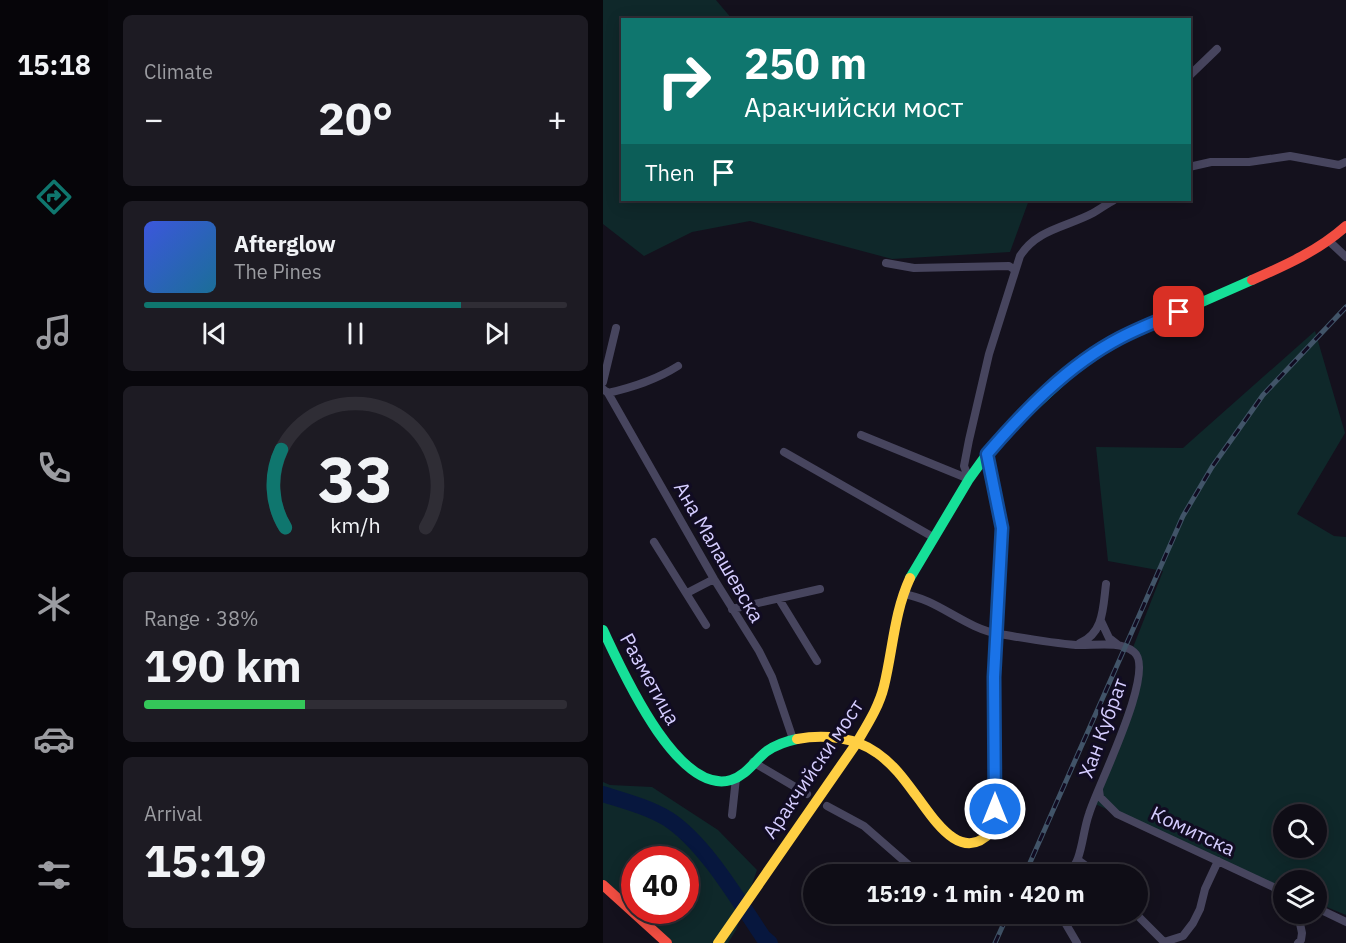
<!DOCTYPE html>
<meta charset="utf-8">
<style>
:root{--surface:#0f0d16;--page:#1d1b23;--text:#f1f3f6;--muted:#9b9ca1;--line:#2f2d35;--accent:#0f766e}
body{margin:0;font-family:"IBM Plex Sans",sans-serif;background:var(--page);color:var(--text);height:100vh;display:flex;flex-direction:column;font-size:22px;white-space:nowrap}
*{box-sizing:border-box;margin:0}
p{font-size:20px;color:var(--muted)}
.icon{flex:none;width:33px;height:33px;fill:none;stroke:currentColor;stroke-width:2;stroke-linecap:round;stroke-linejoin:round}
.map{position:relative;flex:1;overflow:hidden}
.drawer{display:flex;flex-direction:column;gap:15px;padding:15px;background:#08070c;width:495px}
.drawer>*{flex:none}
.banner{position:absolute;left:18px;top:18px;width:570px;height:183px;border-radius:0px;box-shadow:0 3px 15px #0003,0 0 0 2px var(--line);background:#0f766e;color:#fff;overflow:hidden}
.buttons{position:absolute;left:670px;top:804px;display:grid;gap:12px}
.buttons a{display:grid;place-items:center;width:54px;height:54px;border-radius:50%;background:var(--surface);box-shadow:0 3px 15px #0003,0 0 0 2px var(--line);font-size:30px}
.speed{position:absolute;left:18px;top:846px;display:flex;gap:12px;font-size:30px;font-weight:700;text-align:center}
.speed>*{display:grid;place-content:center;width:78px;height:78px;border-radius:50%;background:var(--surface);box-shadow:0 3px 15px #0003,0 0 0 2px var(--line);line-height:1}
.speed .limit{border:9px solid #d22;background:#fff;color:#111}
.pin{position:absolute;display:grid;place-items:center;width:51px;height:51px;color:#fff;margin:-26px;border-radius:12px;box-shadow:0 3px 9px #0006}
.me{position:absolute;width:66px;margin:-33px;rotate:0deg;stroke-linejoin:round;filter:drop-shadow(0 0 4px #0008)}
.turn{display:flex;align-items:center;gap:21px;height:126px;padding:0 24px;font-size:27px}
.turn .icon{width:78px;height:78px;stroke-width:2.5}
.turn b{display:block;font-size:42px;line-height:51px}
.then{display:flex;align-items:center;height:57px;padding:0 24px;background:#0003;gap:12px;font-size:22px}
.big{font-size:45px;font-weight:700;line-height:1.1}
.drawer .widget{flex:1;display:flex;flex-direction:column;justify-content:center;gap:9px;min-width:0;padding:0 21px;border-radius:9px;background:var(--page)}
.drawer .dial{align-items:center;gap:0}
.dial svg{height:156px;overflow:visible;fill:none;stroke:var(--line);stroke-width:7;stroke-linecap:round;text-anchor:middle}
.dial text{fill:var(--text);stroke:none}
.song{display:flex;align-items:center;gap:18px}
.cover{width:72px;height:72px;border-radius:9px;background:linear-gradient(135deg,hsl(230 70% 55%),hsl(200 70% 35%))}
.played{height:6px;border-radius:3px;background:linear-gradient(90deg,var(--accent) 75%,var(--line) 75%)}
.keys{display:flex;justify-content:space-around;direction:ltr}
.heat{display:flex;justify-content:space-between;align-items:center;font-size:33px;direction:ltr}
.charge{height:9px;border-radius:4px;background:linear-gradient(90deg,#34c759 38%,var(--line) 0)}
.trip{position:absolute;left:200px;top:864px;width:345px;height:60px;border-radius:30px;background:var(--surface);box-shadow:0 3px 15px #0003,0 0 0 2px var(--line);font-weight:700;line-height:60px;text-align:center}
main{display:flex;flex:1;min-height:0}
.tab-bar{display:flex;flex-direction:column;width:108px;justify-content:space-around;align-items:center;background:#060509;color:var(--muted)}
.tab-bar .icon{width:42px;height:42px}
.tab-bar .selected{color:var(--accent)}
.tab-bar b{font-size:27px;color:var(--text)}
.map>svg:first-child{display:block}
</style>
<main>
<nav class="tab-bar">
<b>15:18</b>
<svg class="icon selected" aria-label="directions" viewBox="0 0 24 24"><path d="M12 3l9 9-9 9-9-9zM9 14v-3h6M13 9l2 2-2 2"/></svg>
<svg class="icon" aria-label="music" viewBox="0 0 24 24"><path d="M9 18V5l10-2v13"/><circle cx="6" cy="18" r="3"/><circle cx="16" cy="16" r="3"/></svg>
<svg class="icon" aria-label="phone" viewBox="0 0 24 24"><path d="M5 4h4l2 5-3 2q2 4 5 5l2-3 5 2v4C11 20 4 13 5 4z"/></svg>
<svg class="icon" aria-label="climate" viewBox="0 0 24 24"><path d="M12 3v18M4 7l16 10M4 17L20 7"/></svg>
<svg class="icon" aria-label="car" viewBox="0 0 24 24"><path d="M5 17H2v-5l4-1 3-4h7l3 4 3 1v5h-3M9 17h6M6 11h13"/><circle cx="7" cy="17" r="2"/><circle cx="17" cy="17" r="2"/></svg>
<svg class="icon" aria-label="filters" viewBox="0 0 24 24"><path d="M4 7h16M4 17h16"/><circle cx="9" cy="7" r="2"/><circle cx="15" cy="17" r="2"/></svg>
</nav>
<section class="drawer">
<div class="widget"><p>Climate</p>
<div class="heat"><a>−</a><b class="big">20°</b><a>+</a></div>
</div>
<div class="widget">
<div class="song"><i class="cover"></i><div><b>Afterglow</b><p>The Pines</p></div></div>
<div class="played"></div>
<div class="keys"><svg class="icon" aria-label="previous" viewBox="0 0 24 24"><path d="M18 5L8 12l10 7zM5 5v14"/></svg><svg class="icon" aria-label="pause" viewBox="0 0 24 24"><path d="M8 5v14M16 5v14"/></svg><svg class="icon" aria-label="next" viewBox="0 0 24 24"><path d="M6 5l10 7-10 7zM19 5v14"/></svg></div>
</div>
<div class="widget dial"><svg viewBox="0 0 100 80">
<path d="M14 69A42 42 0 1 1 86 69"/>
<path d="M14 69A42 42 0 0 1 12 29" stroke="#0f766e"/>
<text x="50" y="56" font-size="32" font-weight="700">33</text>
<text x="50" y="72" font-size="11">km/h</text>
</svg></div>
<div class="widget"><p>Range · 38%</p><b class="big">190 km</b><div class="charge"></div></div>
<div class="widget"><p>Arrival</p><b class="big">15:19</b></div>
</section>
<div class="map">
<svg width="743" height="943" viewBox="0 0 743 943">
<rect width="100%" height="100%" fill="#14111d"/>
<path fill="#0f282a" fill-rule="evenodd" d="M0,0H113L129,19L20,20V200H426L407,252L289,259L147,221L89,232L41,256L0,224Z
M712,331L742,433L694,514L731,536L743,537V915L714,903V880H681V888L490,803L537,671L529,650L560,571L505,561L493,447L580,448ZM681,814H714V848H681Z
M0,782L7,785L49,787L115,830L154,870L133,930L125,943H64L0,885ZM32,860H82V910H32Z"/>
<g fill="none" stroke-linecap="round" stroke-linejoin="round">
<path stroke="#07173e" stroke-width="16" d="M0,794C22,801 45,807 65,819C102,843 135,900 160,937L167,943"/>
<path stroke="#47455e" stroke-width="8" d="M586,76L614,49
M586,167L608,162H646L687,156L736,165L743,162
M726,241L743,257
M283,263L311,268L406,266L412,270
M0,382L13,328
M0,389L5,393L111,579L156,651L169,677L190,739
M5,393C30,387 53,380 75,366
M258,435L366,479L361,466L366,440L386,354L417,256C434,229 464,227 490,213C497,209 504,204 511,200
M181,452L330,537
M51,542L103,625
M84,593L111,579
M300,594C335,599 361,628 396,634C421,638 447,643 473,645C490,646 516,640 531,652C554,670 494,787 486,814C481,828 480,844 475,858C473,864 469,869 467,874
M176,599L214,661
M129,609L217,589
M498,621L506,638L515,645
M477,643C501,633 500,607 503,584
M150,762L204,794
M496,790L497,797L514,814L681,892
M224,806L261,826L316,874
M129,815L133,778
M475,860L494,874
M714,908L743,922
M457,914L474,943
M533,914L562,943
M695,914L699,933L698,940L695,943
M561,942L580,936L590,923L597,909L602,889L615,861"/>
<path stroke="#16e098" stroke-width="10" d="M384,454L399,528L391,677V828L389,831
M307,578L366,479L384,454L403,432L471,369L515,339L649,280
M0,630C18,668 74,796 128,780C144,775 152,760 164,751C173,745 184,741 194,739"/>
<path stroke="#ffcf43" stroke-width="10" d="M194,739C221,734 252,737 274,753C290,764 301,779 312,794C330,817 357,866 389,831
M115,943L253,744C264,725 276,707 281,686C290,649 291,613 307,578"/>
<path stroke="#f24e42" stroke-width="10" d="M649,280C683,265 715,251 743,226
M0,885L64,943"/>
<defs>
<path id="rail" d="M422,874L580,516L609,467L660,395L743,307
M392,943L405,914"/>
</defs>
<use href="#rail" stroke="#415468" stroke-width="5"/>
<use href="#rail" stroke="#110c22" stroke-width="3" stroke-dasharray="9" stroke-linecap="butt"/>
</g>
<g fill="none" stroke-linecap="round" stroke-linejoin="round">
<defs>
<path id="route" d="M392,809L391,677L399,528L384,454C421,411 465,365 517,338C536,328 557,320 576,312"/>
</defs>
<use href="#route" stroke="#114b97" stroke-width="15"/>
<use href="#route" stroke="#1a73e8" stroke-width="10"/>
</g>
<g text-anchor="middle" stroke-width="6" stroke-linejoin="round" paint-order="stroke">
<g font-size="20" fill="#d5cdff" stroke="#110c22">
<text transform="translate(116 552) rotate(60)" y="7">Ана Малашевска</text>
<text transform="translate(47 679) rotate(61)" y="7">Разметица</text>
<text transform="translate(500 728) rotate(-70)" y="7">Хан Кубрат</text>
<text transform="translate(210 769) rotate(-56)" y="7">Аракчийски мост</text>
<text transform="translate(590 831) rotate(25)" y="7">Комитска</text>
</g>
</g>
</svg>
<div class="buttons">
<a><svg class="icon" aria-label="search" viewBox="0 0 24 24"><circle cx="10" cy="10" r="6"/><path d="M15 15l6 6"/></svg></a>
<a><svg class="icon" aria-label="layers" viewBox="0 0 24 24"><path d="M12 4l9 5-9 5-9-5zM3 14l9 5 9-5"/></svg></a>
</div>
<div class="speed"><div class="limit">40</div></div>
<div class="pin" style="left:576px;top:312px;background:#d93025"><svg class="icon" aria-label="arrive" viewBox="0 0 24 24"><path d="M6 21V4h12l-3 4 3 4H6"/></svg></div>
<svg class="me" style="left:392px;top:809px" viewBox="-20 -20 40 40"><circle r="17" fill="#1a73e8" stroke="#fff" stroke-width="3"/><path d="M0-11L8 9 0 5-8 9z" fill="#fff"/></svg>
<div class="trip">15:19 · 1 min · 420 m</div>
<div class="banner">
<div class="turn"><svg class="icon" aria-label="right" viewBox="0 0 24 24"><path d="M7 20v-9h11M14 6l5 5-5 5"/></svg><div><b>250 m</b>Аракчийски мост</div></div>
<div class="then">Then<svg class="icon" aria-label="arrive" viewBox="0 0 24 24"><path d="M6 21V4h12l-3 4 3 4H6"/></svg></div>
</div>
</div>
</main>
